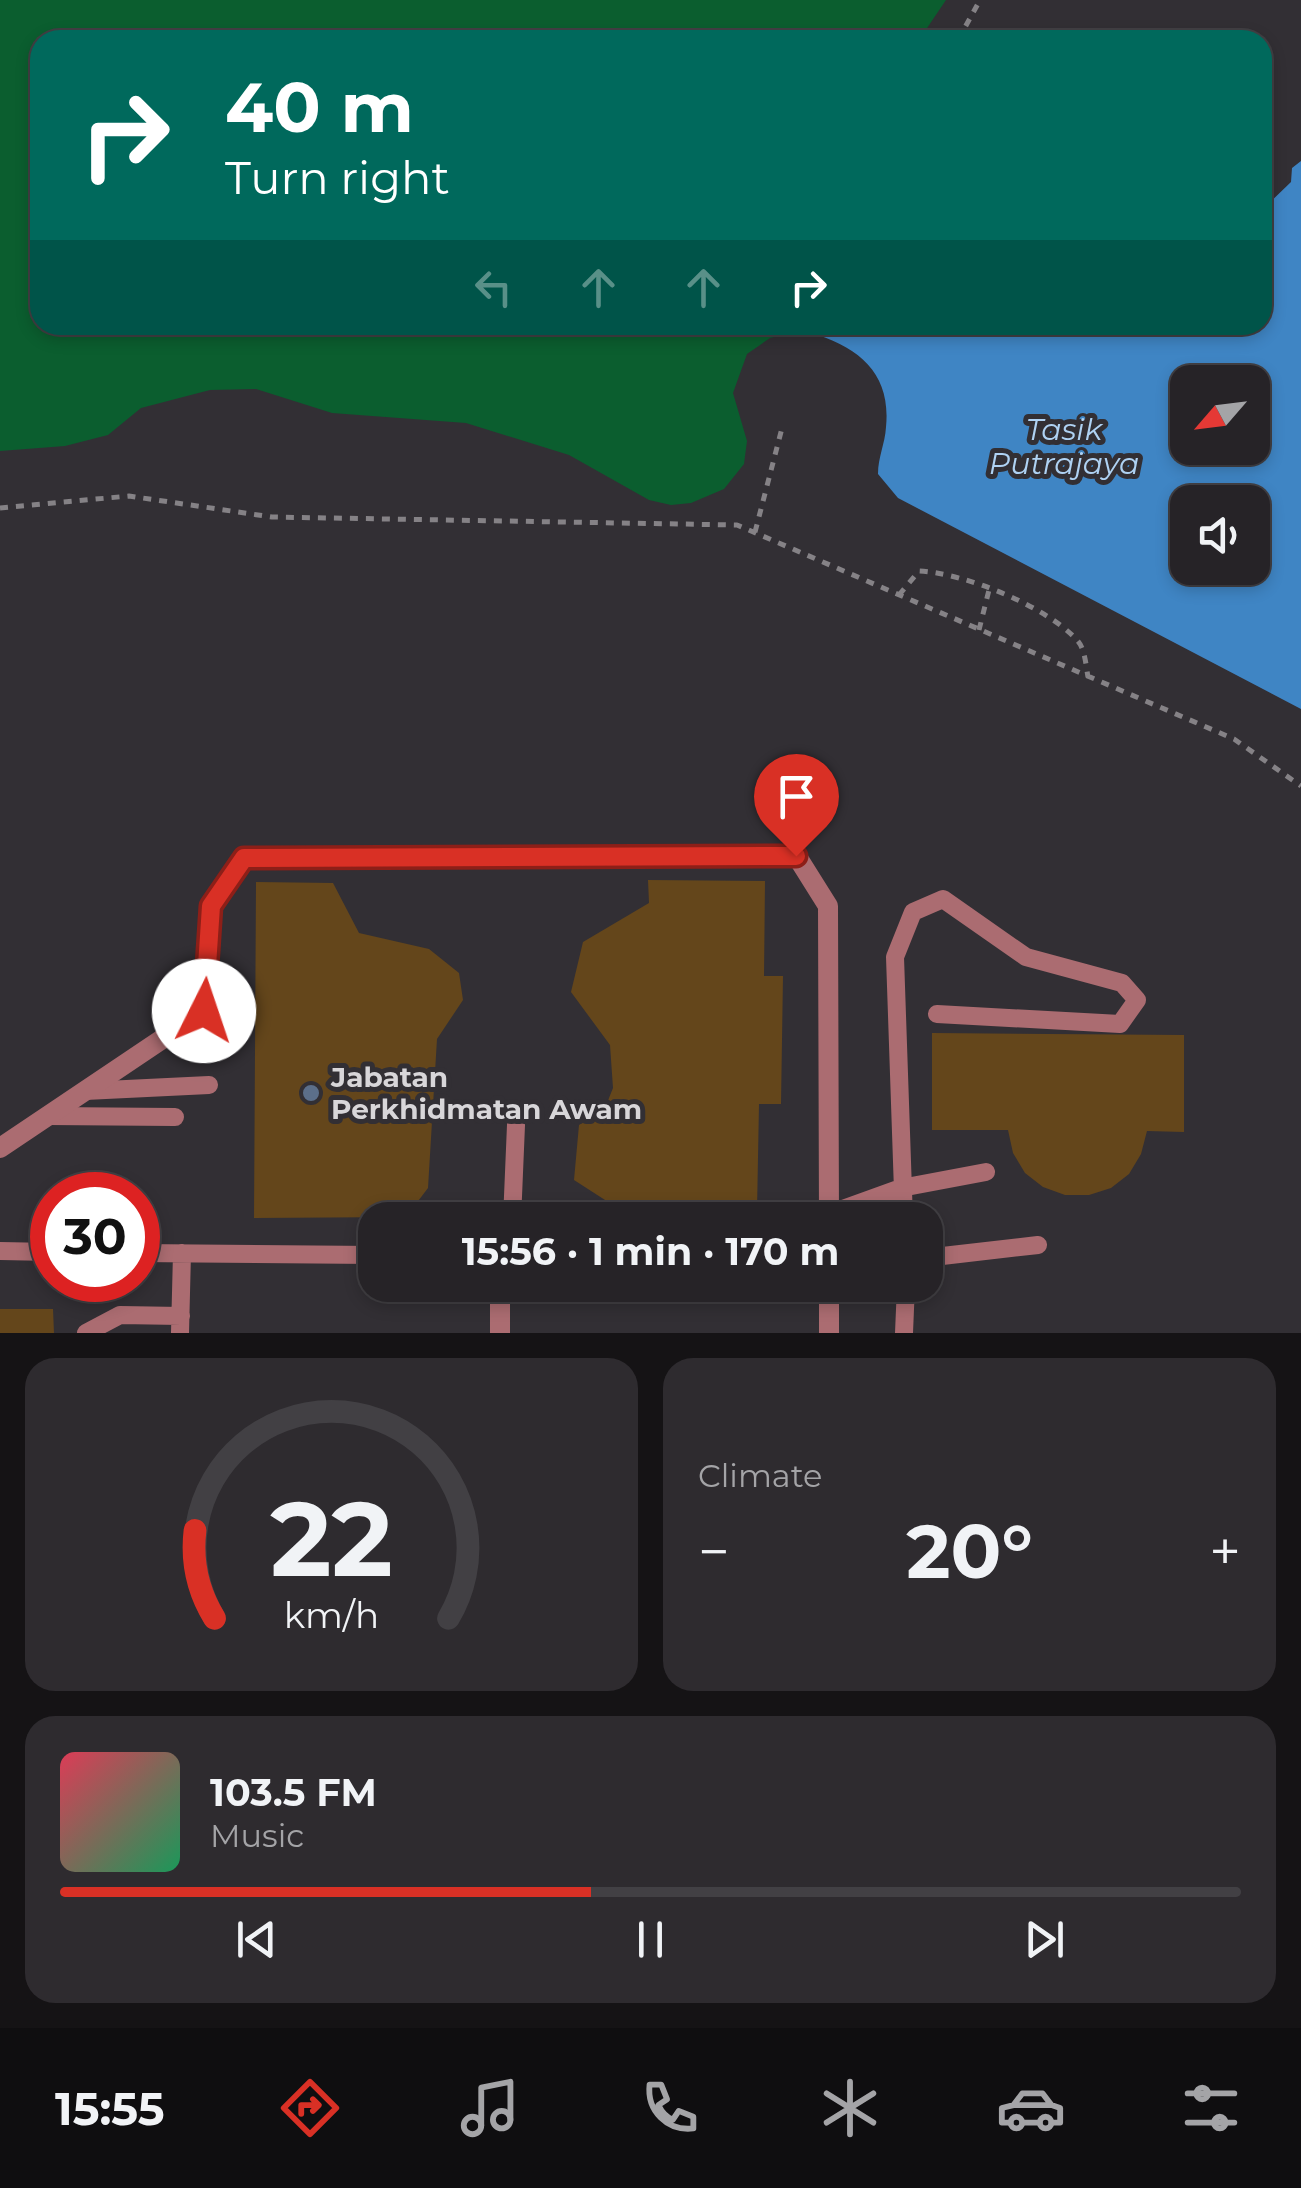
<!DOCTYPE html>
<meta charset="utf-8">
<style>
:root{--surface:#262327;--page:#2e2b2f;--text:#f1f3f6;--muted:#a4a4a7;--line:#424044;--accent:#d93025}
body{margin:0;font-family:Montserrat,sans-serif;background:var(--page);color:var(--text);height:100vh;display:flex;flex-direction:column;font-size:38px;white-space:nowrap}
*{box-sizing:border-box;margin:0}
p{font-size:32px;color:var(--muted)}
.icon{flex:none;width:55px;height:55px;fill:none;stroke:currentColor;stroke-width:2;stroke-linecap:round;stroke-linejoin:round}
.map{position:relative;height:1333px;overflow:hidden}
.panel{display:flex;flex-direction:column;gap:25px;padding:25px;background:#151315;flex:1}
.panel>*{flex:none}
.banner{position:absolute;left:30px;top:30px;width:1242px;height:305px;border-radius:30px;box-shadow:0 5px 15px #0003,0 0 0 2px var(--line);background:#00695c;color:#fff;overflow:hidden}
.needle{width:65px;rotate:242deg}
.tools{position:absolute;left:1170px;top:365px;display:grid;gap:20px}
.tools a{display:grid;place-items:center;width:100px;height:100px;border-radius:20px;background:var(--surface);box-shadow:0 5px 15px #0003,0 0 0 2px var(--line);font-size:50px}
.speed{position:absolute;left:30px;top:1172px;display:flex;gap:20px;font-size:50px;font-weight:700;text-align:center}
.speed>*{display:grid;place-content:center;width:130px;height:130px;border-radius:50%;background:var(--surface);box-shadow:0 5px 15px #0003,0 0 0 2px var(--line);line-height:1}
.speed .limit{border:15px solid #d22;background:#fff;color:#111}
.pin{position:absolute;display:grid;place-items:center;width:85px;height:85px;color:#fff;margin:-102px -42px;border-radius:50% 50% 50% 0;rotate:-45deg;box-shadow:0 0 10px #0007}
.pin .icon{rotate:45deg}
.me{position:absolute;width:110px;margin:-55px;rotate:4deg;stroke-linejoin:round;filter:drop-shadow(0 0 8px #0008)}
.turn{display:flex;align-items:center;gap:35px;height:210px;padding:0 30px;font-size:45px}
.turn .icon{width:130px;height:130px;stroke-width:2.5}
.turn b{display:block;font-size:70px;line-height:85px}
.lanes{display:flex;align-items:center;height:95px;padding:0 30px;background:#0003;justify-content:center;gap:50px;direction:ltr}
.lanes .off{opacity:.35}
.big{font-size:75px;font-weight:700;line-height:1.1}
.panel .widget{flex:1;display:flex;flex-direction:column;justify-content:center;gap:15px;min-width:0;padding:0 35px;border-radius:30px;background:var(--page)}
.panel .dial{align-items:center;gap:0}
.dial svg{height:260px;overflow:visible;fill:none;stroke:var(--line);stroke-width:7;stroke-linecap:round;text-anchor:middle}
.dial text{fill:var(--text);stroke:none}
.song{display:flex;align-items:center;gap:30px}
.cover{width:120px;height:120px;border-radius:15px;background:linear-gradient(135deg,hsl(350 70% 55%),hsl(150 70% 35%))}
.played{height:10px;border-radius:5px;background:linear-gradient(90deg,var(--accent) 45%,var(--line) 45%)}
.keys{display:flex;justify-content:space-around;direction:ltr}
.heat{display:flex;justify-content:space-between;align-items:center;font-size:55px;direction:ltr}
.panel .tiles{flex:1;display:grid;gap:25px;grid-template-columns:1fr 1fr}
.widget:last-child{grid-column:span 2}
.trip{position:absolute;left:358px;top:1202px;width:585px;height:100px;border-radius:30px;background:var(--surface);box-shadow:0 5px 15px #0003,0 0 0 2px var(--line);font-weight:700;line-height:100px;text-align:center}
.dock{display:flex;height:160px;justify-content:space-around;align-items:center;background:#0f0e10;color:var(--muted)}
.dock .icon{width:70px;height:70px}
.dock .current{color:var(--accent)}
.dock b{font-size:45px;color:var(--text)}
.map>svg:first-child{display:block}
</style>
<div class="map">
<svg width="1301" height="1333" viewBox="0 0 1301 1333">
<rect width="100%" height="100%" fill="#322f34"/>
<path fill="#0b5e2f" d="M0,0H946L919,40H40V325H823L818,335L791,333L770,338L747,354L733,393L747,441L744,464L724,489L691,503L671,505L649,500L569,455L466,423L332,413L256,389L210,390L141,408L108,435L65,446L0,451Z"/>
<path fill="#3f85c4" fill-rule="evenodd" d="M1301,161V709L898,498L878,474C878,457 885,444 886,427C891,377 863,350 818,335L823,325H1262L1263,209L1291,182L1292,168ZM1188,382H1252V448H1188ZM1188,502H1252V568H1188Z"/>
<path fill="#64461b" d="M648,880L765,881L764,976H783L781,1104H759L757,1211L619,1209L574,1180L579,1125L605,1108L613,1088L610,1045L571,992L583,942L649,903Z
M256,882L333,883L359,933L429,949L459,973L463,1000L437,1039L428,1188L406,1217L254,1218Z
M932,1033L1184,1035V1132L1147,1131L1141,1154L1129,1174L1111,1188L1089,1195H1065L1043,1187L1025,1173L1013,1153L1008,1130H932Z
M0,1309H53L54,1333H0Z"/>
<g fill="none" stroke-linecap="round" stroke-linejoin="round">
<path stroke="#858286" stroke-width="5" stroke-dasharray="8 8" stroke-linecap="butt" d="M958,40L980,0
M0,508L129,496L272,517L737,525L1234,739L1301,786
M755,532L782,428
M899,595L919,571C964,573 1046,606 1077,640C1085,648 1086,666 1088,677
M979,630L989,590"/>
<path stroke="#ab6c71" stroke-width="18" d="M85,1091L209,1085
M48,1116L175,1117
M829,1214L901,1188L986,1172
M512,1220L516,1125
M904,1220L895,957L913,912L943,899L1026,957L1122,983L1137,1000L1120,1024L937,1014
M0,1251L52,1252
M138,1253L375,1255
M925,1258L1038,1245
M86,1333L120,1315L181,1316
M180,1333L182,1253
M904,1333L906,1285"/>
<path stroke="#ab6c71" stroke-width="20" d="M0,1148L204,1011L211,906L245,859L796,855L828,906L829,1220
M500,1285V1333
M829,1285V1333"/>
</g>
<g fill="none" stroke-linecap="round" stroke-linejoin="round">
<defs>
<path id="route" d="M204,1011L211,906L244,858L796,856"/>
</defs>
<use href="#route" stroke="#8d1f18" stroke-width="25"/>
<use href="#route" stroke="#d93025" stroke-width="18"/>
</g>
<circle fill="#5c6f8a" stroke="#322f34" stroke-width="4" cx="311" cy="1093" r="10"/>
<g text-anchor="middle" stroke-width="10" stroke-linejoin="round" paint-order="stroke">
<g font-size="28" font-weight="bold" fill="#d8d6d9" stroke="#322f34" text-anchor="start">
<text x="331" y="1087">Jabatan<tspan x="331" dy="32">Perkhidmatan Awam</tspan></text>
</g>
<g font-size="30" font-style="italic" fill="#afd2f3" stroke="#322f34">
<text x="1064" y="440">Tasik<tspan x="1064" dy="34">Putrajaya</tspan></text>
</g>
</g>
</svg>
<div class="tools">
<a><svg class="needle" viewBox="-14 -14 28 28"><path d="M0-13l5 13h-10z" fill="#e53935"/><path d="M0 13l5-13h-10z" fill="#a4a4a7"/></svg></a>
<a><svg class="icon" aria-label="sound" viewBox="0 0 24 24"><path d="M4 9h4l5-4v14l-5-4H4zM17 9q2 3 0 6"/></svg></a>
</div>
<div class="speed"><div class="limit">30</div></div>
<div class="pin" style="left:796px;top:856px;background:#d93025"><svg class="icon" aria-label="arrive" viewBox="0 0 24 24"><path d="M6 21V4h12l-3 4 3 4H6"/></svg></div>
<svg class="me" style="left:204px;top:1011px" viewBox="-20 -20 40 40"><circle r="19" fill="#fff"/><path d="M0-13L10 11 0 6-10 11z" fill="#d93025"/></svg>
<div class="trip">15:56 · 1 min · 170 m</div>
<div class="banner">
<div class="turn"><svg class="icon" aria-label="right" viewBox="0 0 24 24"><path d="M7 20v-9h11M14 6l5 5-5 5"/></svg><div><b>40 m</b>Turn right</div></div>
<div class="lanes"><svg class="icon off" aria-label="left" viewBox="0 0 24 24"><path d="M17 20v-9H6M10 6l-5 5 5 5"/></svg><svg class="icon off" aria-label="ahead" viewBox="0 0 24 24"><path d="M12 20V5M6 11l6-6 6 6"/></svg><svg class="icon off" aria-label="ahead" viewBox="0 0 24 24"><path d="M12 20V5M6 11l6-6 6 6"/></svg><svg class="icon" aria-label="right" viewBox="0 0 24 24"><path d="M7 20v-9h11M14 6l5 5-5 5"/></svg></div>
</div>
</div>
<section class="panel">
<div class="tiles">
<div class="widget dial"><svg viewBox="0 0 100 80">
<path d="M14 69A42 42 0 1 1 86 69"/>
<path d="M14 69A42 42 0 0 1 8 42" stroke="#d93025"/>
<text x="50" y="56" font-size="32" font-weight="700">22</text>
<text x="50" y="72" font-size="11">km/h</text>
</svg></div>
<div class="widget"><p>Climate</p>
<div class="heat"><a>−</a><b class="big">20°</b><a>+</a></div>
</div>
<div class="widget">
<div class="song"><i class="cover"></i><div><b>103.5 FM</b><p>Music</p></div></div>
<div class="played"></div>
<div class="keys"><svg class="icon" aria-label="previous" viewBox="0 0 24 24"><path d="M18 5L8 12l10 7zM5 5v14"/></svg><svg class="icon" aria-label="pause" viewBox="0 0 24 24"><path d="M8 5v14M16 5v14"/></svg><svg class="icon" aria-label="next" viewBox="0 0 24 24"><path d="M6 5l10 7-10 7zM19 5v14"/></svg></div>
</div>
</div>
</section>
<nav class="dock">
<b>15:55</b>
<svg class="icon current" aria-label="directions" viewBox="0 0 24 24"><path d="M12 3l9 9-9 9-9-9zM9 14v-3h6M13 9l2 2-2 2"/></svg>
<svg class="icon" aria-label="music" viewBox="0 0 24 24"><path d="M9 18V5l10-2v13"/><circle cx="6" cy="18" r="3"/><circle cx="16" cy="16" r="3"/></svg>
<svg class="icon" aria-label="phone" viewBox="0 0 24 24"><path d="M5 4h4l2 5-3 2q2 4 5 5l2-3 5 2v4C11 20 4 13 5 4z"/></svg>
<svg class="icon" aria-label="climate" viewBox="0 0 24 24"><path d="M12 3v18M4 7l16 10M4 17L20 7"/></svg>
<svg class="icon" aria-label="car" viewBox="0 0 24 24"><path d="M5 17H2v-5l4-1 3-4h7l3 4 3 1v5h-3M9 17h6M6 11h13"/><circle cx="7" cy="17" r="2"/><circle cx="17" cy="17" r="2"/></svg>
<svg class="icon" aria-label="filters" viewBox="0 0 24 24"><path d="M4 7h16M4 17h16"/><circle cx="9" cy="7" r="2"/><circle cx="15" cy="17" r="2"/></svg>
</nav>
